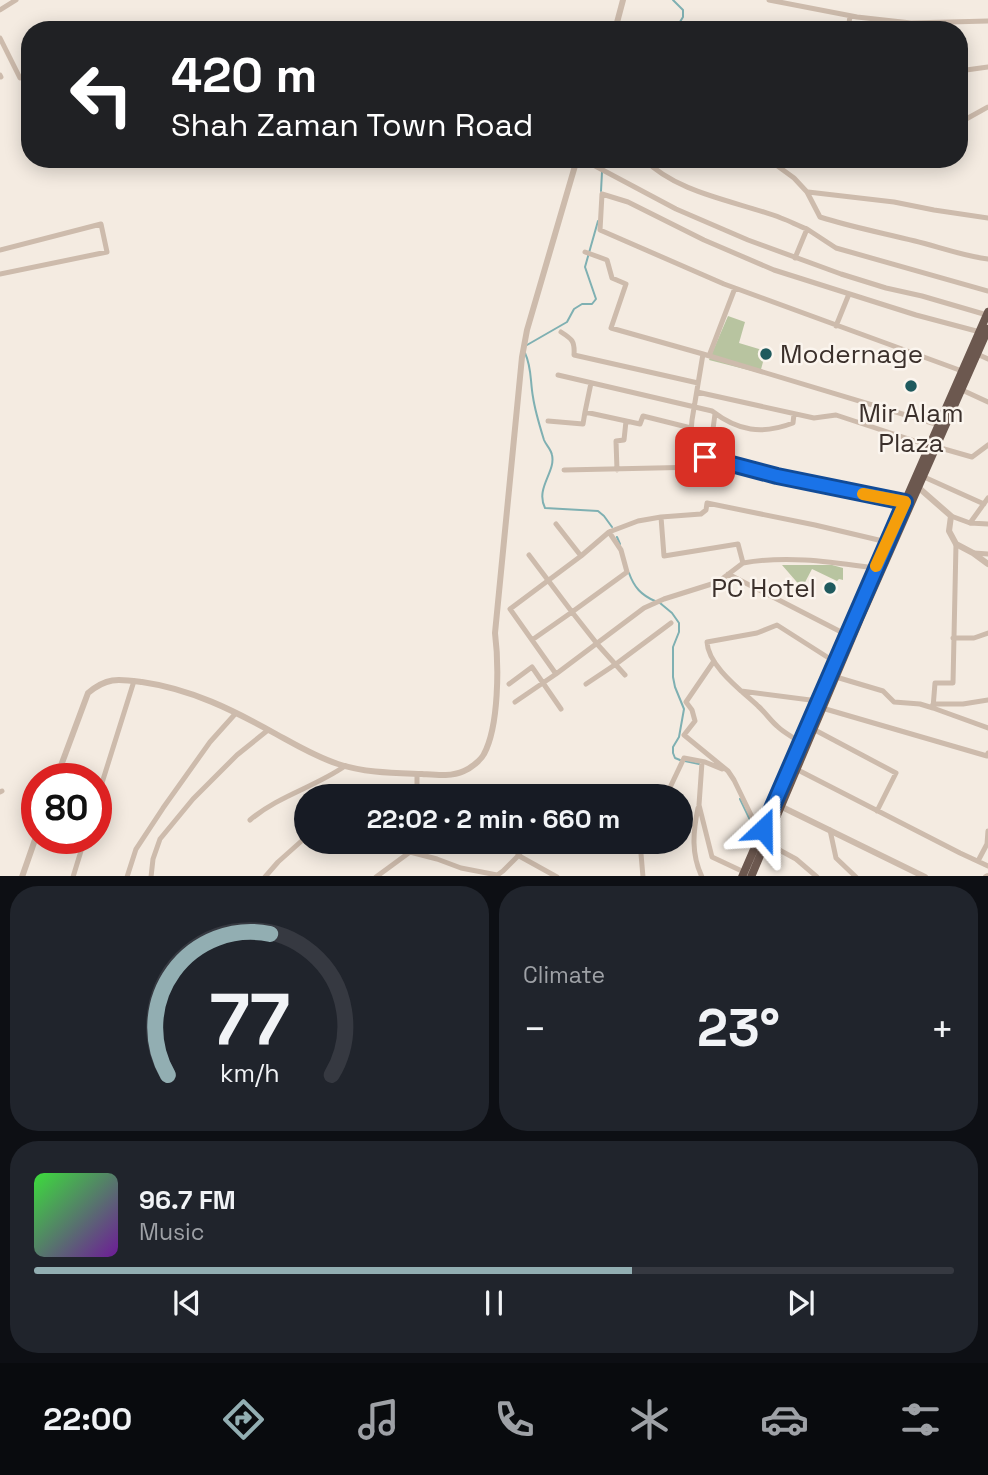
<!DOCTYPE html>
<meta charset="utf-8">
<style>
:root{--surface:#171b24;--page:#20242c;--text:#f1f3f6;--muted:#9ea1a6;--line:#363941;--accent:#92aeb2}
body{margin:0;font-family:"Space Grotesk",sans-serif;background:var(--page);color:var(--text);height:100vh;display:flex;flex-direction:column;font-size:26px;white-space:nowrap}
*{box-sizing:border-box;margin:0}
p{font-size:23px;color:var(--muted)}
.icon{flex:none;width:38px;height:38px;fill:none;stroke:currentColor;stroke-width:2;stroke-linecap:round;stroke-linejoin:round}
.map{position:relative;height:876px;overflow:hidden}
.details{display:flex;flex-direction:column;gap:10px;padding:10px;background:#0d0f14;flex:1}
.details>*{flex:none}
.guide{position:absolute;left:21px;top:21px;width:947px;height:147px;border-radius:28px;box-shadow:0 4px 18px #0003;background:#202124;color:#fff;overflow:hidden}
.speed{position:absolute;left:21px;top:763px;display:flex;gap:14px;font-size:35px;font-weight:700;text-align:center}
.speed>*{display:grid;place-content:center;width:91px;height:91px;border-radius:50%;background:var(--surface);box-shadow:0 4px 18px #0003;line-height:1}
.speed .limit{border:10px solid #d22;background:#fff;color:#111}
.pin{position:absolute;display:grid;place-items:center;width:60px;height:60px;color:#fff;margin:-30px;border-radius:14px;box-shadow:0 4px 10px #0006}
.me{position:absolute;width:77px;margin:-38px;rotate:23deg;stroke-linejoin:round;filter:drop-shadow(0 0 5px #0008)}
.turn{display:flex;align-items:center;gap:24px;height:147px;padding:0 35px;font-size:32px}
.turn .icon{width:91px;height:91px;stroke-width:2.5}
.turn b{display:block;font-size:49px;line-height:60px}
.big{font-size:52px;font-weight:600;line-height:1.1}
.details .card{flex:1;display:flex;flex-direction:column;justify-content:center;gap:10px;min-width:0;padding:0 24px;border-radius:28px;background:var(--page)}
.details .dial{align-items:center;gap:0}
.dial svg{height:182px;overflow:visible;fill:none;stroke:var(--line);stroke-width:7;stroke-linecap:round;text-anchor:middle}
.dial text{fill:var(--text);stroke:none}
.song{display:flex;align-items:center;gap:21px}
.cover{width:84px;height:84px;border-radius:10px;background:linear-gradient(135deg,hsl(120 70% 55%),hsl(280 70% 35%))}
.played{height:7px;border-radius:4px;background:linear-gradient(90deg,var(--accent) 65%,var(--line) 65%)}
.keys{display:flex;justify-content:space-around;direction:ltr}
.heat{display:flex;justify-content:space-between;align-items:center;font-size:38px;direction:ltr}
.details .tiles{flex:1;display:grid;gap:10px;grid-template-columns:1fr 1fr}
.card:last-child{grid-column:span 2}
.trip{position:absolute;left:294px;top:784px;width:399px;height:70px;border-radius:35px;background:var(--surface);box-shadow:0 4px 18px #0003;font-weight:600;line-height:70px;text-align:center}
.tab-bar{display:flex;height:112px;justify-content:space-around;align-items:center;background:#090b0e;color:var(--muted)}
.tab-bar .icon{width:49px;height:49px}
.tab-bar .on{color:var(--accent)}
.tab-bar b{font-size:32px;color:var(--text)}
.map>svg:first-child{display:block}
</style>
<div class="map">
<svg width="988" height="877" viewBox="0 0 988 877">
<rect width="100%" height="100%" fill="#f4ebe1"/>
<path fill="#b8c4a0" d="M728,316L745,322L739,343L766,351L760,373L709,360Z
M782,565H832L843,568V580L839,579L837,581L812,569L802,588Z"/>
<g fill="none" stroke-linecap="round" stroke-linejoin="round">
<path stroke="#7fb0b2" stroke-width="2" d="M673,0L683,10V17L675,30
M602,166L603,159
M601,191L602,172
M527,345L567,322L574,309L582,304H592L596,299L585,267L598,221
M525,353C532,368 530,381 533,397C535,411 540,427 544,440C546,445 551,449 552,455C556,472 535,488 545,508L598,511L604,516L612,527
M617,537L620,544
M629,573C634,587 641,595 655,601
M660,603L672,613L679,623V632L673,647V677L675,687L684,709L679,737L673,747V753L675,758L680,760L699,764
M740,799L751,822L757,828"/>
<path stroke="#cdbbac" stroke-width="5" d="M769,0L857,17L911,23L988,21
M0,10L16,0
M848,30L850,16
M0,38L20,78
M959,71L988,67
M0,75L1,77
M959,123L988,107
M582,159L676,209L748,240L841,274L886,288L922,296L987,315
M644,159C678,194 737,201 781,218C790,221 798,226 807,229L795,258
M768,159L794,178L807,192L820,217C851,227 883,233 915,241C939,247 963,256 988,259
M808,192L894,202L934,210L988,218
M807,229L836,248L988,291
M0,250L101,224L107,252L0,274
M585,252L607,260L612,278L626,284L611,328L703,354
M836,326L849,294
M561,332C572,339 575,341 574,355L698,383
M977,354L988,359
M709,356L735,288
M962,371L724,284L600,230L602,194L628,202L704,240L774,270L916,315L980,332
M558,375L712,411C738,431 762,435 793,423L794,414
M962,390L988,402
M697,392L814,418L836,415L930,446
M585,412L591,383
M548,421L583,424L585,412L640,424L643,416L691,428
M937,447L972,457L988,445
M705,457L706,444H711L715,414
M688,468L692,420L703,354L939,425
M564,470L701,467L705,457L777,476L905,502
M617,470L616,441L624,440L626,421
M924,477L984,504
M951,516L970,523L988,524
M661,517L664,556L738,544L743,563C788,555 831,562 875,568
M970,523L988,498
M556,524L581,556
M609,532L621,550L627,572L572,612L598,645L625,675
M974,553L988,554
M529,555L572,612L532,640
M728,574L847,635
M953,638H974L988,633
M714,661L686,702L692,710L695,721L684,735L728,771L734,780L752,817L763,829
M556,674L644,608L664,599L718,582L743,563
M836,677L883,691L894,702L920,704L933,708L935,683H953L956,544
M509,684L532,667L561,709
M586,684L616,664L671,623
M741,691L818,701
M515,702L556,674L510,609L581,556L609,532L638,521L661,517L701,514L706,510L707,503L815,525L887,542
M933,704H963L988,700
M822,708L987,756L988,753
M933,708L988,728
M813,729L896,773L877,811
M800,742C793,737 784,733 777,726C770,720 765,712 758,706C742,691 708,666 707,642L757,633L777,625L835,662
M702,762L699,805L712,857L744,872
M796,769L960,853L988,866
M0,792L2,791
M417,796V774
M666,796L684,758L705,762L722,769
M96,802L134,681
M698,808C693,832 691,854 702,877
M250,820C278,796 315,787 345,766
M830,830L836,858L856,877
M358,842L401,848L410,852L437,859L461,868L497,875
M516,842L515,850L521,857L557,877
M640,842L643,877
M772,846L796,859L817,877
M978,861L987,844L988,831
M496,876L503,871L519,855
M73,877L85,838
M127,877L136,849L163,808L210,742L236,713
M151,877L153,859L160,839L193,799L237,755L268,730
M265,877L278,862L306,837
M376,877L410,852L413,842"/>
<path stroke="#cdbbac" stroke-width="6" d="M615,30L623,0
M919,488L951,516L949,531L956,544L973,553L988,564
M56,779L88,693C107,677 118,679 142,682C191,689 233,710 276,734C296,745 316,757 338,764C365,773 394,773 422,774C436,775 451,777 464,771C471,768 481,760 484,754C499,726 499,665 495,633L522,357L527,330L577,159
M780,806L925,877
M22,877L37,834
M986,877L988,876"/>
<path stroke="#6c584f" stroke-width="8" d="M742,877L855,616L988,312
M751,877L860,619L988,329"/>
</g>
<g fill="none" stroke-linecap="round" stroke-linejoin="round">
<defs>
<path id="route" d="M705,457L777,476L905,502L763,829"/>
</defs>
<use href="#route" stroke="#114b97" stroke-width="18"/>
<use href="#route" stroke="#1a73e8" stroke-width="12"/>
<path stroke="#f59e0b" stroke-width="12" d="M863,494L905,502L876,566"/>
</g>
<g fill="#1f5a5e" stroke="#fbf5ee" stroke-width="2.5">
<circle cx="766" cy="354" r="7"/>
<circle cx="911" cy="386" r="7"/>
<circle cx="830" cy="588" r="7"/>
</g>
<g text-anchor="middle" stroke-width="5" stroke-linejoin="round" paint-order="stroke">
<g font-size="26" fill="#3b302b" stroke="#fbf5ee" text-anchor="start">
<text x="780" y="363">Modernage</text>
<text x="911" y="422" text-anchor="middle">Mir Alam<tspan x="911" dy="30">Plaza</tspan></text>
<text x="816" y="597" text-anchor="end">PC Hotel</text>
</g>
</g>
</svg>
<div class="speed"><div class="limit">80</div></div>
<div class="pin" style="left:705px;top:457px;background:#d93025"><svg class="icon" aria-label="arrive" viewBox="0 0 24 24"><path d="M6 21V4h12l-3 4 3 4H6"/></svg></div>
<svg class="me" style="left:763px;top:829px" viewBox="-20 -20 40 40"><path d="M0-17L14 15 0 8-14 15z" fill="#1a73e8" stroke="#fff" stroke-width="4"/></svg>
<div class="trip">22:02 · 2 min · 660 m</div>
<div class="guide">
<div class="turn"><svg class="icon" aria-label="left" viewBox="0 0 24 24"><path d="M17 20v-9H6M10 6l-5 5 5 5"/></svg><div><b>420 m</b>Shah Zaman Town Road</div></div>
</div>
</div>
<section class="details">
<div class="tiles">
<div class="card dial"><svg viewBox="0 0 100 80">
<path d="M14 69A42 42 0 1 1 86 69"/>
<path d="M14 69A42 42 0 0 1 59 7" stroke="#92aeb2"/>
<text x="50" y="56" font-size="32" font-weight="700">77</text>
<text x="50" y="72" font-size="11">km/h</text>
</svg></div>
<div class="card"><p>Climate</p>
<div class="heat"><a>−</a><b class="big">23°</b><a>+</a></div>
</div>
<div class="card">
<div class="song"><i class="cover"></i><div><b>96.7 FM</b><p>Music</p></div></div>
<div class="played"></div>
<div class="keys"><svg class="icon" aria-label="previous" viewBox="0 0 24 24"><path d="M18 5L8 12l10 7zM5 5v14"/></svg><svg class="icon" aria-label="pause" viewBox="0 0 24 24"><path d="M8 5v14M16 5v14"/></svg><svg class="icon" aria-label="next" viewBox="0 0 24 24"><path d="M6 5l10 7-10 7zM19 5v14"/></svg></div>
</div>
</div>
</section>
<nav class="tab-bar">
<b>22:00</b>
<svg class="icon on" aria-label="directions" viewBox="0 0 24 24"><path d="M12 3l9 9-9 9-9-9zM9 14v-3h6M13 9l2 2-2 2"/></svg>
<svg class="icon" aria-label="music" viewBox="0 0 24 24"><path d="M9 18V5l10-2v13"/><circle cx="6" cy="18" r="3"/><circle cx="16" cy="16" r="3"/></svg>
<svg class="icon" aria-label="phone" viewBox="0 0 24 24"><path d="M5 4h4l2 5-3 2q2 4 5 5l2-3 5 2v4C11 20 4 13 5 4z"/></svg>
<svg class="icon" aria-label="climate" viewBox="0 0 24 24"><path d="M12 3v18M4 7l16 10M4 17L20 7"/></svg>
<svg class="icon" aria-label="car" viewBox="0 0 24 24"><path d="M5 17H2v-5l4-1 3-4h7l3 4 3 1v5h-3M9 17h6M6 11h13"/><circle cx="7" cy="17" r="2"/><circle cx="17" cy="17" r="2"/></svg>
<svg class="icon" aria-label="filters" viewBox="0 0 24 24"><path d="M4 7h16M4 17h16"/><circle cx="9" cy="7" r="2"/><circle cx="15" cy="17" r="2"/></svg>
</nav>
